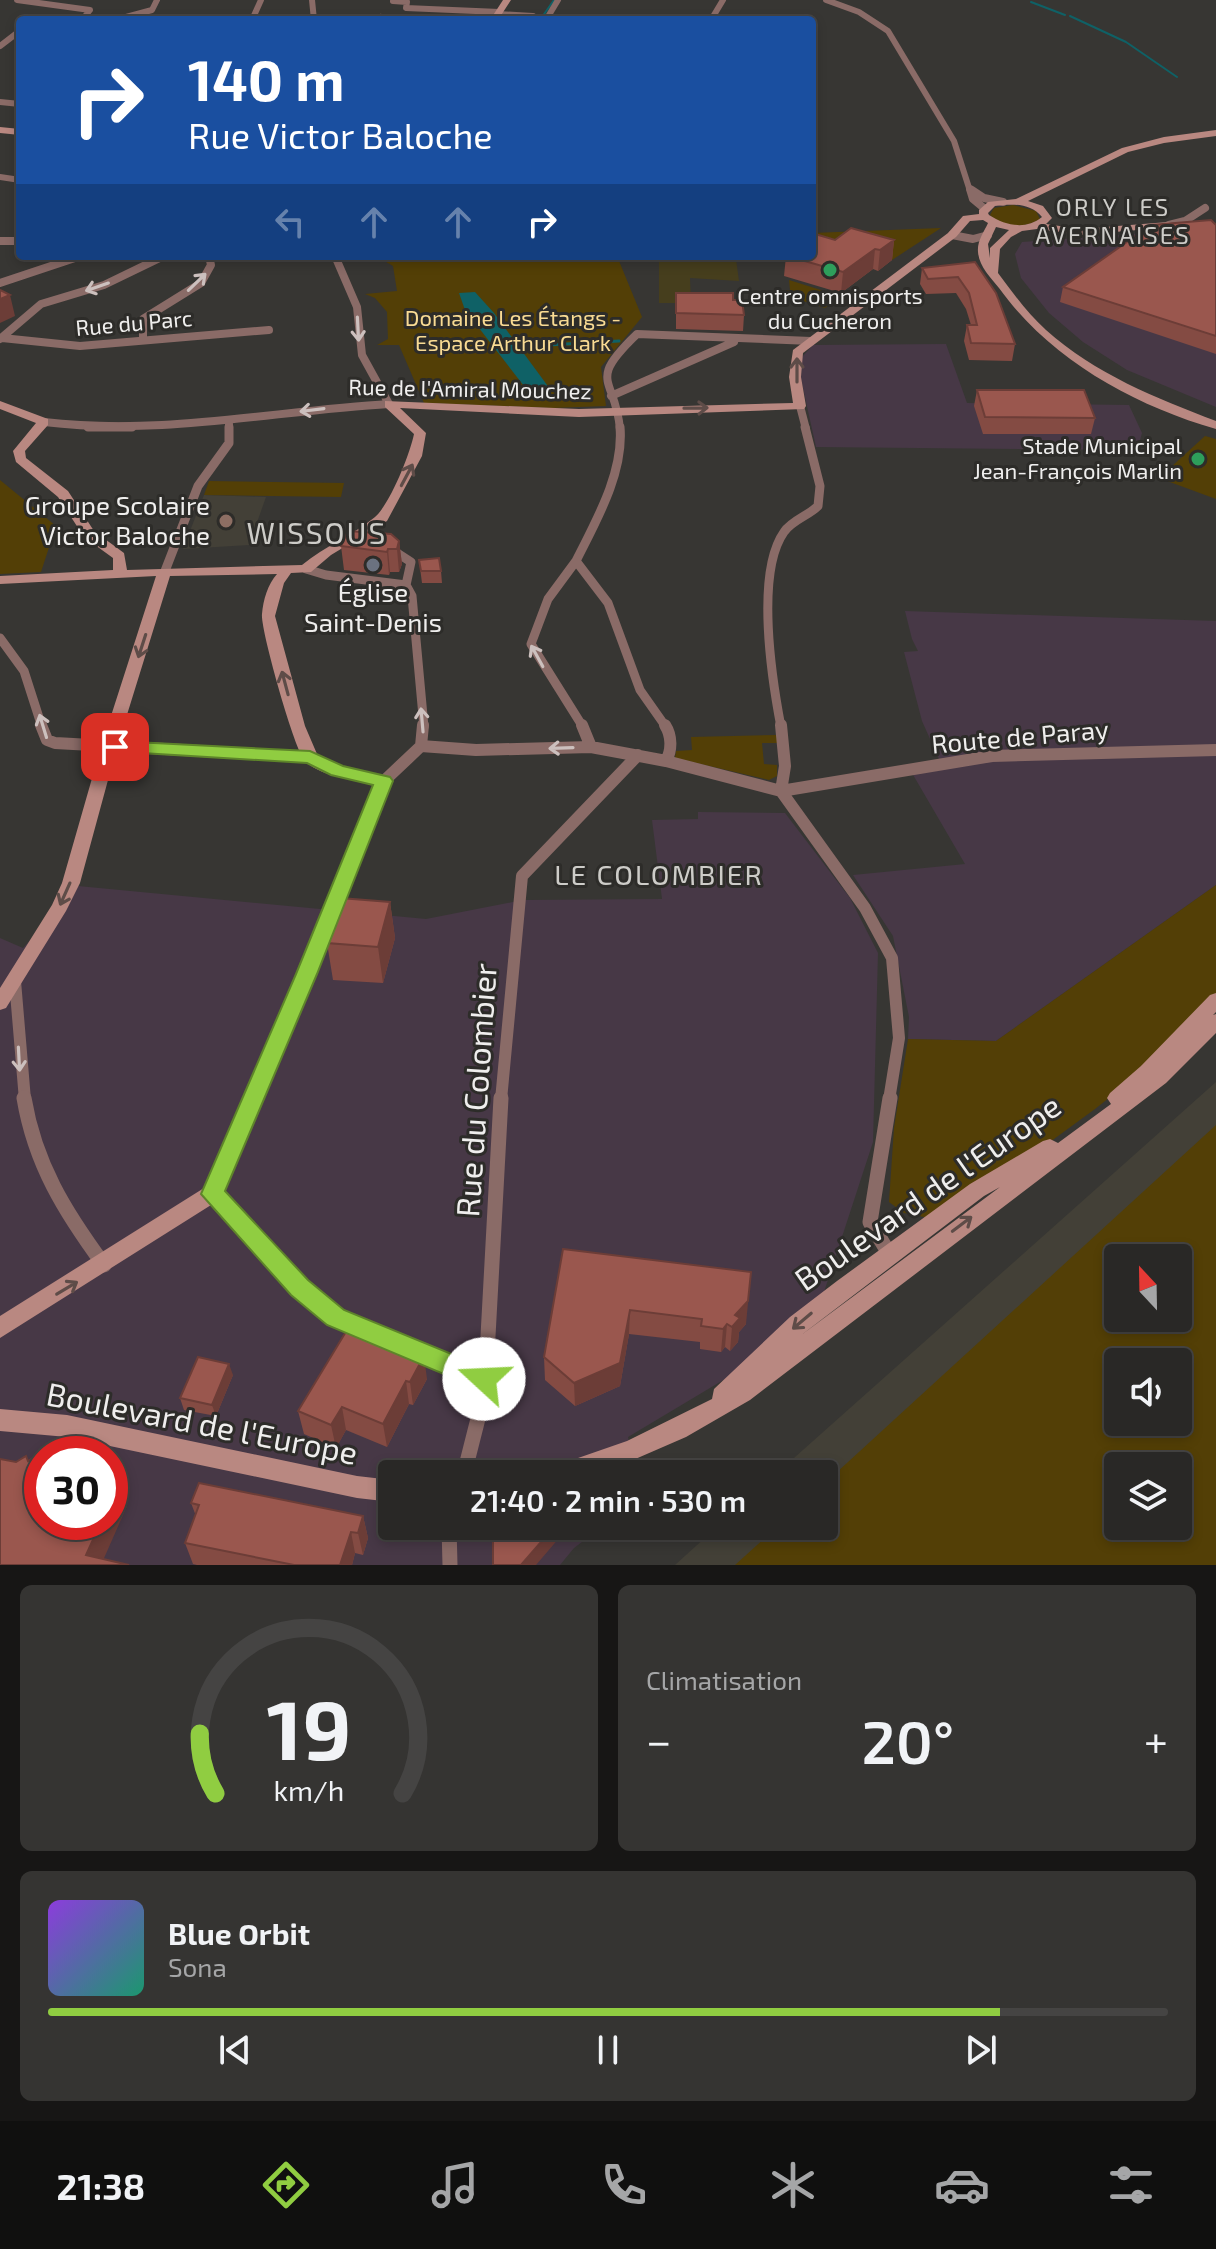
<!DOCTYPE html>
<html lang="fr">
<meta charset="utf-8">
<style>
:root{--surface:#292826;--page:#353432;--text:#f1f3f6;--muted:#a5a6a7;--line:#454443;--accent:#90cd41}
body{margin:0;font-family:"Exo 2",sans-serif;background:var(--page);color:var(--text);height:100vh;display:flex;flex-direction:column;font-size:30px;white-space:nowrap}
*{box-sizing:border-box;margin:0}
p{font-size:26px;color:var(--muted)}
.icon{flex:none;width:44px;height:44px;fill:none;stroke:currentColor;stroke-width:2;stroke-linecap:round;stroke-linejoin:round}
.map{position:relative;height:1565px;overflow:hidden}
.details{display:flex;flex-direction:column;gap:20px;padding:20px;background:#171615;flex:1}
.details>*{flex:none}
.banner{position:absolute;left:16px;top:16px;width:800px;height:244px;border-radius:8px;box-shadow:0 4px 12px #0003,0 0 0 2px var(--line);background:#1a4fa0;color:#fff;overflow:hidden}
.needle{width:52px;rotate:338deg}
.buttons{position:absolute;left:1104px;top:1244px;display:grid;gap:16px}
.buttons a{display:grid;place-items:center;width:88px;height:88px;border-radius:8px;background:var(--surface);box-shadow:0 4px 12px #0003,0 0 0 2px var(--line);font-size:40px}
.speed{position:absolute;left:24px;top:1436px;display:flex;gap:16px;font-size:40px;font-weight:700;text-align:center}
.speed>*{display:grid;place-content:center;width:104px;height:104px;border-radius:50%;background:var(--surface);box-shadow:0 4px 12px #0003,0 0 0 2px var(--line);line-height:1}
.speed .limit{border:12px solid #d22;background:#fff;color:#111}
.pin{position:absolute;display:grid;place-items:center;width:68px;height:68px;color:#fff;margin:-34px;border-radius:16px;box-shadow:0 4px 12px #0006}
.me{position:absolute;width:88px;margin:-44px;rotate:290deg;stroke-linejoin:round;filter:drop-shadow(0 0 6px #0008)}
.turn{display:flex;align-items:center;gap:28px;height:168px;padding:0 40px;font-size:36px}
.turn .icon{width:104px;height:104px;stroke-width:2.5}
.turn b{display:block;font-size:56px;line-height:68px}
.lanes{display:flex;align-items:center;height:76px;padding:0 40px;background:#0003;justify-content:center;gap:40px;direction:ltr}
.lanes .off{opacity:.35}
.big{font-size:60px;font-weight:600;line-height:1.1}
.details .widget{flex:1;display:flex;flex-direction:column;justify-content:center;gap:12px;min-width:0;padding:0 28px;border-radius:12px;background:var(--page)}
.details .dial{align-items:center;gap:0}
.dial svg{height:208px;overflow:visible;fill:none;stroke:var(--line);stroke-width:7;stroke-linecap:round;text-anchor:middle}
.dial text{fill:var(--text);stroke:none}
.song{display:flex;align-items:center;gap:24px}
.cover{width:96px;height:96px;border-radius:12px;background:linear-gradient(135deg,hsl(270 70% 55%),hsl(160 70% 35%))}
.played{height:8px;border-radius:4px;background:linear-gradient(90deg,var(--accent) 85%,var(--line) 85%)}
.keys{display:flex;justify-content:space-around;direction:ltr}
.heat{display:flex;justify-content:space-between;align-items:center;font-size:44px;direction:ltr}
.details .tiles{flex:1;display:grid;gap:20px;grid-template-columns:1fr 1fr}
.widget:last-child{grid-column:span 2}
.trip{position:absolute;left:378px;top:1460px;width:460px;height:80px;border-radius:8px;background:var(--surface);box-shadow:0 4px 12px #0003,0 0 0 2px var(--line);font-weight:600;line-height:80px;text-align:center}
.tab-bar{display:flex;height:128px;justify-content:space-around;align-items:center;background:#10100f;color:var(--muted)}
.tab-bar .icon{width:56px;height:56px}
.tab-bar .active{color:var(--accent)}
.tab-bar b{font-size:36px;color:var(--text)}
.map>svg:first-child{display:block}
</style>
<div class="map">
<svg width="1216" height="1565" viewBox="0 0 1216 1565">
<rect width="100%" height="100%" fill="#373633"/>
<path fill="#473846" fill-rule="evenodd" d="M1216,228V407L1127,370L1083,342L1049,313L1021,278L1015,254L1022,242Z
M946,344L967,403L1129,405L1142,433L1138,447L1124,450L816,447L801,379L802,357L813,345Z
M905,611L1216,621V885L996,1041L908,1039L909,1017L893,936L853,875L965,864L912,773L943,768L922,721L904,652L918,651L912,639Z
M698,812L785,813L850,898L878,953L873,1142L824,1292L725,1379L628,1437L636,1474H392V1526H603L574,1548L560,1565H0V938L23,948L78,886L426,919L523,900L662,899L652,820L698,819ZM42,1454H110V1522H42Z"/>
<path fill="#434037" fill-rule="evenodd" d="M204,495L266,497L249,545L183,549Z
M1216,1082V1565H675L718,1526H824V1474H776ZM1118,1258H1178V1318H1118ZM1118,1362H1178V1422H1118ZM1118,1466H1178V1526H1118Z"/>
<path fill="#533f06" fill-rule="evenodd" d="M1013,205L1036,211L1040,219C1025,229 1004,227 990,215L994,208Z
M941,228L892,260L812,256V233Z
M376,256H617L642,317L601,367L606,406L552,408L424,403L399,345H377L388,339L387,312L375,298L365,294L397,291L393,266Z
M789,280L840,296L825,308L784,295L783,290H790Z
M1205,436L1216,439V499L1159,478Z
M0,480L56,526L41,572L0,574Z
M209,481L344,483L341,497L204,495Z
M777,735L778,743H762L764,764L777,765V776L769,780L675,758L676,751L692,750L691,737Z
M1216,885V995L1119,1090L1095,1109L1054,1139L929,1218L904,1213L889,1202L894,1128L908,1039L996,1041Z
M1216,1125V1565H735L778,1526H824V1484ZM1118,1258H1178V1318H1118ZM1118,1362H1178V1422H1118ZM1118,1466H1178V1526H1118Z"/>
<path fill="#463e1d" d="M659,259H736L739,281L690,278L691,303H659Z"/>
<path fill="#0f6166" d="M475,292L494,313L550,389L548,394L534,396L527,390L465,310L459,293Z"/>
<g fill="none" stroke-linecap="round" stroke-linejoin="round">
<path stroke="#0f6166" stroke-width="2" d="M1031,2L1065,15
M1070,16L1126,42L1177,77
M540,20L554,0"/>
<path stroke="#0f6166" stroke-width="3" d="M530,346L619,341"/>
<path stroke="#8a6b67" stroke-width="6" d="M17,0L90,10L82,20
M312,0L314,20
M826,0L859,12L888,31L954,141L970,191
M393,1L407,2L406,8L499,12
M498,14L533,16
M115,20L152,10L157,0
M252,20L261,0
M379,20L381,17
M546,20L558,0
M711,20L723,0
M0,46L17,33
M0,102L20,104
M0,177L20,180"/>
<path stroke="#8a6b67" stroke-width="8" d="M970,189L973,199L985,209
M972,190L984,198L1003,202
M1169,225L1185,221L1205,208
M952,235L973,239L988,235
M0,241H20
M335,256L357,307L362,355L389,404
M0,283L81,256
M2,338L80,346L269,330
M0,339L41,304L104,285L164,256
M143,340V319L201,283L211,265L209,256
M611,396L734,342
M800,406L806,429
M44,422C162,436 272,411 389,404
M229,422V429
M620,429C615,376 586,383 637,334L811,341"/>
<path stroke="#8a6b67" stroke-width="9" d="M88,427H132
M620,427C624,473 596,521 576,561L608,603L640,690L666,727
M388,547L411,562L406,585L412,596L424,727
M576,561L548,599L531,644L583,727
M306,569L326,575L406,585
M165,571L198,486L229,443V427
M0,638L24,671L42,727
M781,727C772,680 755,573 784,532C792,520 808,516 818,506L820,486L805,427"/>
<path stroke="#8a6b67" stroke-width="12" d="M41,725L47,740L55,743L310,757
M582,725L591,747
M665,725C672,736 672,750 666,761
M781,725L785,766L781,791
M421,746L476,750L591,747L666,761L781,791L992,756L1216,750
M384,781L421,746L423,725
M781,791L865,908L892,958L899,1038L889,1100
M15,981L25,1100
M501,1100L522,876L638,755"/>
<path stroke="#8a6b67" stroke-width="15" d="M24,1098C35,1164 65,1212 104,1265
M890,1098L870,1222L890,1255
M212,1194L300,1288L336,1318L484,1379
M464,1474L485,1391L501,1098
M449,1526L450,1565"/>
<path fill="#b98881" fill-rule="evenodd" d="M503,0H511L498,20H490Z
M0,127L20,129V135L0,133Z
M1216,130V136L1164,143L1128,152L1028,201L1043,206L1052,218L1046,224L1080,229L1168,222L1172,223V227L1080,235L1037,229L1022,231L1011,237L1000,249L998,273C1013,293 1028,314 1046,330C1095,374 1156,398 1216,421V429C1133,405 1050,359 999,288C990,277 979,266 978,252C977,241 984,232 988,223L983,220L970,221L956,237L803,353L801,377L806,406L804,409L579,417L400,408L426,433L422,456L387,521L331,555L311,572L291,573L284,583L275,616L305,726L317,754L342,767L390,777L392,781L315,974L222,1194L219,1200L0,1338V1316L204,1188L297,974L375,784C353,780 322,777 305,761C295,752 260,628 262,614C263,600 268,584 277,574L170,576L117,747L80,883L66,911L6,1008L0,1010V988L52,905L62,883L101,747L156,576L0,584V576L113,570V558L84,537L58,497L16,462L13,451L36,423L0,409V401L48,419V425L25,451L26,458L68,491L94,531L124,553L127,570L302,565C325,546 353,535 375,517C390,504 410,454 414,434L385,407V401L579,409L793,403L789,377L793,350L948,233L963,216L979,214V210L988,202L1016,199L1122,148L1164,137ZM1003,205C1018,204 1032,205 1042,217C1026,230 1006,226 989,215L988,213L995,206ZM996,227L1009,230L990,248V258L988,244Z
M1216,993V1012L1213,1015L1216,1014V1033L1166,1083L750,1400L686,1437L610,1470L599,1474H551L555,1466L627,1441L712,1399L714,1389L790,1317L837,1281L970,1184L1043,1141L1050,1139L1058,1143L1111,1104L1107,1098L1110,1093L1141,1066L1210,995ZM1000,1187L800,1336L984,1196Z
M0,1409L67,1415L357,1476L392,1480V1502L357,1498L67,1437L0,1431Z"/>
</g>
<path fill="#844b43" d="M1216,225V354L1060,302L1063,287Z
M835,240H894L892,260L878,271L873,269L841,293L784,276L786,256Z
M975,262L1015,344L1012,361L969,360L964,341L967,325H971L966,309L956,293L926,294L920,284L922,268Z
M676,293L733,300L744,315L743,331L676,329Z
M977,390L1095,418L1091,434H983L974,406Z
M399,541L402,564L399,572H390L389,575L344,570L341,546Z
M419,560L441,571L442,583H422Z
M390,902L395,938L383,983L333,980L327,943Z
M563,1249L746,1324L739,1332L738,1342L730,1351L725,1347L721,1352L700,1349V1342L629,1334L620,1386L575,1406L545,1380L544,1357Z
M350,1325L427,1379L413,1405L409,1404L387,1447L346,1430L336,1448L304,1434L298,1411Z
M233,1375L216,1416L184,1410L180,1398Z
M191,1503L363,1516L368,1538L363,1555L355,1553L352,1565H197L193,1564L185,1543L196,1516Z"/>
<path fill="#6c3d37" d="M894,240L892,260L878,271L880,250Z
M875,249L873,269L841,293L843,272Z
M10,295L15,316L0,323V299Z
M399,541L402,564L399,572L397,549Z
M388,549L390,572L389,575L387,552Z
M390,902L395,938L383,983L378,947Z
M751,1272L746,1324L739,1332L738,1342L730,1351L732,1327L735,1315Z
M630,1310L629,1334L620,1386L575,1406L574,1383Z
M727,1324L725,1347L721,1352L723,1329Z
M424,1356L427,1379L413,1405L410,1382Z
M229,1364L233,1375L216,1416L212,1405Z
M406,1381L409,1404L387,1447L383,1424Z
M342,1407L346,1430L336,1448L331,1425Z
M118,1484L127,1506L101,1565L86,1555L101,1522H110V1501Z
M363,1516L368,1538L363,1555L358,1533Z
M555,1526H566V1530L536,1565H521Z
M351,1532L355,1553L352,1565H340Z"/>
<path fill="#9a574e" stroke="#6c3d37" stroke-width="2" d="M1211,220L1216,225V336L1063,287L1151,225Z
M851,228L894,240L880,250L875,249L843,272L787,256H812V237L815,234L835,240Z
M975,262L996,293L1015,344L971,343L967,325H977L969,293L958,277L928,279L922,268Z
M0,290L10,295L0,299Z
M676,293H733V300H742L744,315L676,313Z
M977,390H1084L1095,418L985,417Z
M348,531L391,534L399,541L397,549H388L387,552L341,546Z
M439,558L441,571H421L419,560Z
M340,898L390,902L378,947L327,943Z
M563,1249L751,1272L748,1301L735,1315L740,1318L732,1327L727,1324L723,1329L701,1326L702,1319L630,1310L620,1363L574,1383L544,1357Z
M350,1325L424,1356L410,1382L406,1381L383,1424L342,1407L331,1425L298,1411Z
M198,1357L229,1364L212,1405L180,1398Z
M26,1456L28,1461L33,1458L36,1466L42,1468V1522H101L86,1555L129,1565H0V1459L16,1462Z
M110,1482L118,1484L110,1501Z
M199,1483L363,1516L358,1533L351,1532L340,1565H294L185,1543L199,1505L191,1503Z
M510,1526H555L521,1565H493V1530Z"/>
<defs><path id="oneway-shaft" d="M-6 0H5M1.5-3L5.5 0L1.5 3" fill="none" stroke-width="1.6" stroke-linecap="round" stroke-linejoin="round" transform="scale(2)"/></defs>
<g stroke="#ccc0be">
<use href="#oneway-shaft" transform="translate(197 282) rotate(-44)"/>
<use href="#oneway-shaft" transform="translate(97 287) rotate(161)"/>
<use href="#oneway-shaft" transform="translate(358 329) rotate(87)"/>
<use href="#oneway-shaft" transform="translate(312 410) rotate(173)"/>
<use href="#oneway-shaft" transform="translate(537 656) rotate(-119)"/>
<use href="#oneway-shaft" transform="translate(422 720) rotate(-95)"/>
<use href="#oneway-shaft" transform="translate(43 726) rotate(-107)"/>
<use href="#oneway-shaft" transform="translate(561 748) rotate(178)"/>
<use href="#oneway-shaft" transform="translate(19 1059) rotate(87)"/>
</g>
<g stroke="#5e4c48">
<use href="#oneway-shaft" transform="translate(797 370) rotate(-90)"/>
<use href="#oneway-shaft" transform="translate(696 408) rotate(-1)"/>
<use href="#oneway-shaft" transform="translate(407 475) rotate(-62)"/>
<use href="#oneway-shaft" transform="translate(142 646) rotate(108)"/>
<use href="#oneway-shaft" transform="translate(285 683) rotate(-105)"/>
<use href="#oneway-shaft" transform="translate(65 894) rotate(114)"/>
<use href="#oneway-shaft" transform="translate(962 1224) rotate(-37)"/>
<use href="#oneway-shaft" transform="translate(67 1288) rotate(-31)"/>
<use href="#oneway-shaft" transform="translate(802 1321) rotate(140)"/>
</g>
<path fill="#90cd41" stroke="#5e852a" stroke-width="2" d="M115,741L310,751L343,766L390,777L393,781L317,974L225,1191L308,1280L344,1310L493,1371L497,1379L493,1387L484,1391L327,1325L291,1295L201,1194L296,974L373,785L331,775L307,763L109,751L107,747L109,743Z"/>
<g fill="#2e9e5b" stroke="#2d2c29" stroke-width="3">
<circle cx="830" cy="270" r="8"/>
<circle cx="1198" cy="459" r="8"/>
</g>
<circle fill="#8d6e63" stroke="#2d2c29" stroke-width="3" cx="226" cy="521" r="8"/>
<circle fill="#6b7280" stroke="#2d2c29" stroke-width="3" cx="373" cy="565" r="8"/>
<g text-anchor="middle" stroke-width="6" stroke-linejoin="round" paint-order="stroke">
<g font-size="22" fill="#efeeed" stroke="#2d2c29">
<text x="830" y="304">Centre omnisports<tspan x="830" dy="25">du Cucheron</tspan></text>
<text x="1182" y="454" text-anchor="end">Stade Municipal<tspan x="1182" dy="25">Jean-François Marlin</tspan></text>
</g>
<g font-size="22" fill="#f9db93" stroke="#2d2c29">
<text x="513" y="326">Domaine Les Étangs -<tspan x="513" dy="25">Espace Arthur Clark</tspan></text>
</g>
<g font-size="22" fill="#efeeed" stroke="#2d2c29">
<text transform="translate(134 323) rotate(-5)" y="8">Rue du Parc</text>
<text transform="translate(470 389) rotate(1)" y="8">Rue de l'Amiral Mouchez</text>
</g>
<g font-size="24" letter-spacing="2" fill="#cdccc8" stroke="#2d2c29">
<text x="1113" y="216">ORLY LES<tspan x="1113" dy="28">AVERNAISES</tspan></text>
</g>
<g font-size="26" fill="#efeeed" stroke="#2d2c29" text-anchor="end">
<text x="210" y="515">Groupe Scolaire<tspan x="210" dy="30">Victor Baloche</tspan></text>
<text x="373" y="602" text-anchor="middle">Église<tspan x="373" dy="30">Saint-Denis</tspan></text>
</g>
<g font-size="26" fill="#efeeed" stroke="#2d2c29">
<text transform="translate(1020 737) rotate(-5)" y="9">Route de Paray</text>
</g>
<g font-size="28" letter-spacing="2" fill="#cdccc8" stroke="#2d2c29">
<text x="659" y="885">LE COLOMBIER</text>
</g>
<g font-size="30" letter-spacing="2" fill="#cdccc8" stroke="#2d2c29">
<text x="317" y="544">WISSOUS</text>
</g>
<g font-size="32" fill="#efeeed" stroke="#2d2c29">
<text transform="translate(477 1090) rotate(-86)" y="11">Rue du Colombier</text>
<text transform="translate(928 1193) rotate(-35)" y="11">Boulevard de l'Europe</text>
<text transform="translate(202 1424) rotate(11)" y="11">Boulevard de l'Europe</text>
</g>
</g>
</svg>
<div class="buttons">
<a><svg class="needle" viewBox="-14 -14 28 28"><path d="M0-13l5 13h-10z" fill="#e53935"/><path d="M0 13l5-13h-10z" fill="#a5a6a7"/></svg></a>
<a><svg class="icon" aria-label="sound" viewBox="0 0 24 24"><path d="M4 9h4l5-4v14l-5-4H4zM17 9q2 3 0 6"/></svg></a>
<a><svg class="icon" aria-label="layers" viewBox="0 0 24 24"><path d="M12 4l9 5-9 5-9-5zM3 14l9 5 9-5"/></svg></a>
</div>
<div class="speed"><div class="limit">30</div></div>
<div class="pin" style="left:115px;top:747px;background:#d93025"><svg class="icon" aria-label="arrive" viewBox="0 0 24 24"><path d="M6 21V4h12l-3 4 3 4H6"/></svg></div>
<svg class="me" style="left:484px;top:1379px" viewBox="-20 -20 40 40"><circle r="19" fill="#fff"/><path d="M0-13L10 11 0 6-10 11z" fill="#90cd41"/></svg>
<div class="trip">21:40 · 2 min · 530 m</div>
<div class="banner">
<div class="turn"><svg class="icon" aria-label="right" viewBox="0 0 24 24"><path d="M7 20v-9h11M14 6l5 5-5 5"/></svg><div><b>140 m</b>Rue Victor Baloche</div></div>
<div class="lanes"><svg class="icon off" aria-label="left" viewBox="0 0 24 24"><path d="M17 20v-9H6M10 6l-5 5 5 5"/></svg><svg class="icon off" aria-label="ahead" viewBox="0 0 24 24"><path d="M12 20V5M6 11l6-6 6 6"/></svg><svg class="icon off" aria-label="ahead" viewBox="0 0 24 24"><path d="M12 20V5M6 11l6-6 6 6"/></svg><svg class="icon" aria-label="right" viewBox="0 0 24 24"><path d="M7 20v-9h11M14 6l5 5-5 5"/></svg></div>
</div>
</div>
<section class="details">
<div class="tiles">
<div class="widget dial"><svg viewBox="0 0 100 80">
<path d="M14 69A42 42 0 1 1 86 69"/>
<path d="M14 69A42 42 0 0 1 8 46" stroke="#90cd41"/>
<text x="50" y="56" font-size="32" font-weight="700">19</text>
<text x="50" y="72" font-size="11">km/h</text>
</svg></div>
<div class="widget"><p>Climatisation</p>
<div class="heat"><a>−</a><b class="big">20°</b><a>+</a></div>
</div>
<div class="widget">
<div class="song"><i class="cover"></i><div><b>Blue Orbit</b><p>Sona</p></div></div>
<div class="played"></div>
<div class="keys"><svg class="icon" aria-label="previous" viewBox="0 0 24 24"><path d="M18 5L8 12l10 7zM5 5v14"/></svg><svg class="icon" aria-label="pause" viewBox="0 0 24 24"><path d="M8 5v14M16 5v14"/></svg><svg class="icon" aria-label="next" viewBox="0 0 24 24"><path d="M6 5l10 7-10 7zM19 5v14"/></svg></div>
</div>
</div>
</section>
<nav class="tab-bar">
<b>21:38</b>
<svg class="icon active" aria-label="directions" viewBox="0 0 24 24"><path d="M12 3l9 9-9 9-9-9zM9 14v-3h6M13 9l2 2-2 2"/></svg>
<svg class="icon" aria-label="music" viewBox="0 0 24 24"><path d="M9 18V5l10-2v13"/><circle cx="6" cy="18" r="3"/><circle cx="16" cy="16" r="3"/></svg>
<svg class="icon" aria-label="phone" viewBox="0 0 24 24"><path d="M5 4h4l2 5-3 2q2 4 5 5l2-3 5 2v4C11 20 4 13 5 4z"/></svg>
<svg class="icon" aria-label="climate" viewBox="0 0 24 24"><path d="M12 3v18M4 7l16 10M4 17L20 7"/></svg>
<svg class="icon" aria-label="car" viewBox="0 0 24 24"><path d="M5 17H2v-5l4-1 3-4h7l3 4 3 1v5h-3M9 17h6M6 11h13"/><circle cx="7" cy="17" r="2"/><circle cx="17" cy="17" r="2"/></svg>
<svg class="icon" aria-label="filters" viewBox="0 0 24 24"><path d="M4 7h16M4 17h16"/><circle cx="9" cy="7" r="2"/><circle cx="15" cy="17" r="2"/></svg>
</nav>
